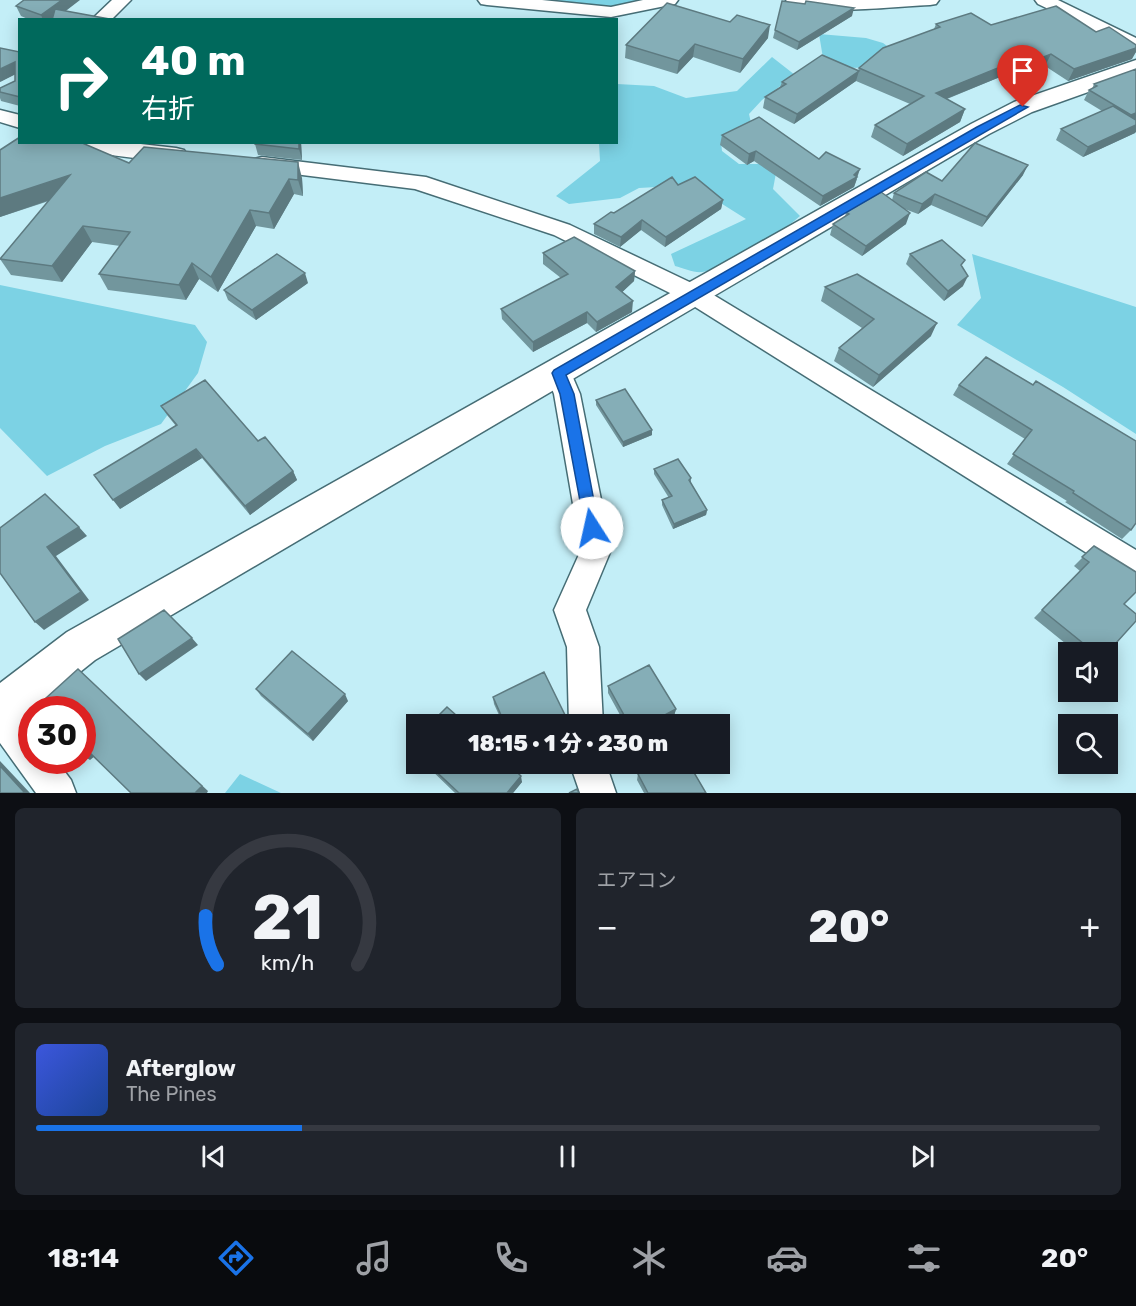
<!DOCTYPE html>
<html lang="ja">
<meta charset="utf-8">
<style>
:root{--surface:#171b24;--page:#20242c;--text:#f1f3f6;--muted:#9ea1a6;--line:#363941;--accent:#1a73e8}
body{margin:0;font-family:Rubik,"Noto Sans JP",sans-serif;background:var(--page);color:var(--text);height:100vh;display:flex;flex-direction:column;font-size:22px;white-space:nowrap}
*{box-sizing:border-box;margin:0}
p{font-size:20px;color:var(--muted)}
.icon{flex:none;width:33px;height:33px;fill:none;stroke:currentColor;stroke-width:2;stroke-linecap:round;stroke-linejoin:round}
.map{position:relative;height:793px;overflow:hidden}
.drawer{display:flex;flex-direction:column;gap:15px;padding:15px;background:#0d0f14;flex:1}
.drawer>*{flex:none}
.guide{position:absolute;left:18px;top:18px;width:600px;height:126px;border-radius:0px;box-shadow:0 3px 15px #0003;background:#00695c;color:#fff;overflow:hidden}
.controls{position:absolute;left:1058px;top:642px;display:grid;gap:12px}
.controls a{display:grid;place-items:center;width:60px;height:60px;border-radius:0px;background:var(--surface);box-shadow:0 3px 15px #0003;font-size:30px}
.speed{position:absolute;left:18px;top:696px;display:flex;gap:12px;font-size:30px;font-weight:700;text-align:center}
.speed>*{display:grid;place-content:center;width:78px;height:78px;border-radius:50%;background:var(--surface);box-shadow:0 3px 15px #0003;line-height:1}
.speed .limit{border:9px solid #d22;background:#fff;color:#111}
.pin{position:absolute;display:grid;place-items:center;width:51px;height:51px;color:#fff;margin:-62px -26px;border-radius:50% 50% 50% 0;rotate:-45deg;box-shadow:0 0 6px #0007}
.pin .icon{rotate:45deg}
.me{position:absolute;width:66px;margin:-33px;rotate:350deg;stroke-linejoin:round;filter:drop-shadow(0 0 4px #0008)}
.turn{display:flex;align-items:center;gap:21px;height:126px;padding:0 24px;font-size:27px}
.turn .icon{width:78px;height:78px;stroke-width:2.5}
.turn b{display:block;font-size:42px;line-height:51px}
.big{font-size:45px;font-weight:800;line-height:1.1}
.drawer .card{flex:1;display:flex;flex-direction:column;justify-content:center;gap:9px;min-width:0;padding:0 21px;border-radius:9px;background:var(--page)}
.drawer .dial{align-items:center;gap:0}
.dial svg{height:156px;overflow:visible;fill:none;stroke:var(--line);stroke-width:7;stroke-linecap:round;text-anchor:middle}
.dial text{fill:var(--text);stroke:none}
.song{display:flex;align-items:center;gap:18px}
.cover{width:72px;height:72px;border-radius:9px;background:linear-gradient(135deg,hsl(230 70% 55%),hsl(220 70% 35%))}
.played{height:6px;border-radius:3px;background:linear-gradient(90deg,var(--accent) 25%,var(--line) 25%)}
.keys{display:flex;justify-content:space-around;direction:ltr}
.heat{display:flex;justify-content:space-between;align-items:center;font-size:33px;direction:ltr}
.drawer .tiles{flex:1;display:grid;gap:15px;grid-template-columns:1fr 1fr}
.card:last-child{grid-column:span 2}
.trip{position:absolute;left:406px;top:714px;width:324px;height:60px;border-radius:0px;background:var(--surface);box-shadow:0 3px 15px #0003;font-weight:800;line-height:60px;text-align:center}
.tab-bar{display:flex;height:96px;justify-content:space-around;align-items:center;background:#090b0e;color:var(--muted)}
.tab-bar .icon{width:42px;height:42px}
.tab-bar .on{color:var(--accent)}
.tab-bar b{font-size:27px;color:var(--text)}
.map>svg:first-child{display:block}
</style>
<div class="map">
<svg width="1136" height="793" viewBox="0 0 1136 793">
<rect width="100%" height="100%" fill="#c3eef7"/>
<path fill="#7cd2e4" d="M539,0H646L614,7Z
M819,34L866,38L883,43L908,61C874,67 857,71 824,64Z
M772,57L795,75L762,100L749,114L751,123L721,142L722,151L739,164H764L776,173L773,189L800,216C781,233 726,269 702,272C694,273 683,268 675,266L671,254L746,219L692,185L639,188L620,198L569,204L556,196L600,161L599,143L616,142L617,84L654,86L686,98L737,91Z
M972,254L1136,307V434L1063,387L957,325L981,298Z
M0,285L195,325L207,342L198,373L161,424L105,446L47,476L0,428Z
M240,774L281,793H225Z"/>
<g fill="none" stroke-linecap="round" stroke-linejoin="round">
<defs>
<path id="minor" d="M112,0H131L111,20H91Z
M478,0H542L611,7L643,0H678L675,4L611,17L487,5L481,4Z
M786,0H939L936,4L930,5C885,7 833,15 789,4Z
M1035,0H1058L1136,38V51L1038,4Z
M0,110L20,115V128L0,122Z
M76,142H123L176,148L184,150L187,155L184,160L176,162C157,159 86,157 76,142Z
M262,157L426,177L570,225L702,288L1136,550V581L1125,577L684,300L554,235L415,189L254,169L251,164L254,159Z
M559,363L568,366L580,394L611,550L586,610L599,647L603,724H569L567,647L554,610L581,550L554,394L546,373L550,366Z
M0,697L12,702L32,727V760H56L71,780L76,793H36L0,743Z
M570,764H606L616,793H580Z"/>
<path id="tertiary" d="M1136,60V75L1032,112L989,134L95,660L15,724L0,730V683L67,632L971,124L1014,102Z"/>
</defs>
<use href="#minor" stroke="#466d75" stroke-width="3"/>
<use href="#tertiary" stroke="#466d75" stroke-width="3"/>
<use href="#minor" fill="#fff" fill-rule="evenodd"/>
<use href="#tertiary" fill="#fff" fill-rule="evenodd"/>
</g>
<path fill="#72969d" d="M805,4L852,16L797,50L773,38L775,30Z
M16,6L66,11L115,20H30L21,16Z
M936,24L991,25L1132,59L1068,81L1045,66L1006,81L1000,77L947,99L965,109L960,122L903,156L871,137L875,125L910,104L856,81L794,124L763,108L765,97L780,87L782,82L858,71L859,68L934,29Z
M768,38L740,73L693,57L677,74L625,58L626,45Z
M20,52V106L1,101L0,98V88L15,81V74L0,82Z
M1136,69L1135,133L1083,157L1056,140L1061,129L1102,111L1084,100L1089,90L1092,89L1094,84Z
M722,135L819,159L857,179L854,187L820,206L754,161L747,165L720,145Z
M301,142L302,160L258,155L255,144Z
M0,150L129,163L302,178L303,196L294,194L274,229L256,226L218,292L199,279L186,300L108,290L99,274L120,246L92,242L62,282L11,275L0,259L49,201L0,217Z
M1023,175L982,227L931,205L918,214L902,208L906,224L862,256L830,235L833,224L845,217L846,212L892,200L894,193L942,181Z
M678,185L723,200L721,209L665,247L641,230L620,247L594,234V224L614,213Z
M543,253L635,271L634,281L622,292L632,312L596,332L587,323L533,352L502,319L501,309L561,278L543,264Z
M910,254L962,266L963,286L944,301L906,264Z
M308,283L256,320L228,300L224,290Z
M825,287L931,336L873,387L834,361L839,348L862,328L821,301Z
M986,357L1131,530L1122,539L1065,502L1067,501L1007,464L1025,439L953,395L959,385Z
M596,400L652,430V435L623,447L596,405Z
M161,406L258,441L293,471L297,480L250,515L202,458L120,509L176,426L167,415Z
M654,469L691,478V483L707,510L706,515L673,529L662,505V500L669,498L654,474Z
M1094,546L1124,604L1107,652H1076L1034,618L1080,571L1074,566Z
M608,686L676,709L674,716L664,721L666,724H625L608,693Z
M256,689L348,701L313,741L261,696Z
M493,697L565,715V722L560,724H503L494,704Z
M417,738V756L413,752L410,746Z
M425,764H508L522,782L513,793H455Z
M646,764H689L706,793H644L637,780L638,774L649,768Z"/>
<path fill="#5d7a80" d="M62,0H80L54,20H43L41,15Z
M854,8L852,16L797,50L799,42Z
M770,25L768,38L740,73L743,59Z
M695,44L693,57L677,74L679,61Z
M1136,48V52L1132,59L1068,81L1074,69Z
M1051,54L1045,66L1006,81L1012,69Z
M15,62L20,72L0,82V69Z
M1005,65L1000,77L931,105L936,93Z
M859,71L856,81L794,124L797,114Z
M965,109L960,122L903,156L907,144Z
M1136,113V120L1125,125L1131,115Z
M1136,125V132L1135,133L1083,157L1088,147Z
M299,142H301L302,160L299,149Z
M756,151L754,161L747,165L749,154Z
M298,162L302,178L303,196L298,180Z
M1028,165L1023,175L982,227L987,217Z
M860,169L854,187L820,206L823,196L854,175Z
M70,175L79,190L0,217V198Z
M289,179L294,194L274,229L269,213Z
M935,194L931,205L918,214L922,204Z
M723,200L721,209L665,247L666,237Z
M250,210L256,226L218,292L211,277Z
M910,213L906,224L862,256L866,246Z
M642,220L641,230L620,247L621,237Z
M83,226L92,242L62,282L52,266Z
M192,263L199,279L186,300L179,285Z
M635,271L634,281L616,298V287Z
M305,273L308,283L256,320L252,310Z
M968,276L963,286L944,301L948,291Z
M633,301L632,312L596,332L597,322Z
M587,312V323L533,352V342Z
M937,323L931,336L873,387L879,375Z
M652,430V435L623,447V442Z
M196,449L202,458L120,509L113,500Z
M293,471L297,480L250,515L245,506Z
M707,510L706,515L673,529L674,524Z
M79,527L87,536L56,556L89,600L44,630L35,622L47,547Z
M192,638L198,645L146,681L139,674Z
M78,669L208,791L207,793H195Z
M345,694L348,701L313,741L308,734Z
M676,709L674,716L660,724L661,717Z
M565,715V722L560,724H547Z
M86,749L95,756L90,760L82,755V753Z
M0,761L30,793H23L0,766Z
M521,776L522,782L513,793H507Z"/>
<path fill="#85aeb7" stroke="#5d7a80" stroke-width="1.5" d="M24,0H62L41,15L16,6Z
M782,1L805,4L806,1L854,8L799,42L775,30Z
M667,3L730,22L737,15L770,25L743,59L695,44L679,61L626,45Z
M1056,6L1096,32L1109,27L1136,45V48L1074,69L1051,54L1012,69L1005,65L936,93L965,109L907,144L875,125L924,96L859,68L883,48L940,27L936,24L971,13L991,25Z
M55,9L115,20H52Z
M0,48L20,52V97L0,92V88L15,81V62L0,69Z
M822,55L859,71L797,114L765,97L786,84L782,82Z
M1136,69V113L1131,115L1089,90L1097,86L1094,84Z
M1113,106L1136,120V125L1088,147L1061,129Z
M759,117L819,159L826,152L860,169L854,175L857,177L823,196L756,151L749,154L722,135Z
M20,137V142H80L129,163L144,147L298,162V180L289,179L269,213L250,210L211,277L192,263L179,285L99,274L130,232L83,226L52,266L0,259L70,175L0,198V150Z
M255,142H299V149L255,144Z
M975,143L1028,165L987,217L935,194L922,204L894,193L926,172L942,181Z
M672,177L678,185L695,177L723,200L666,237L642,220L621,237L594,224L611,212L614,213Z
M881,192L910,213L866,246L833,224L849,214L846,212Z
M574,237L635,271L616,287L633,301L597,322L587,312L533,342L501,309L568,274L543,253Z
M942,240L965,260L961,265L968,276L948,291L910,254Z
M277,254L305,273L252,310L224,290Z
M857,274L937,323L879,375L839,348L874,319L825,287Z
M986,357L1033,385L1036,381L1136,441V523L1131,530L1073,493L1074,491L1013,454L1032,430L959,385Z
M205,380L258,441L265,437L293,471L245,506L196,449L113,500L94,475L177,425L161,406Z
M625,389L652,430L623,442L596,400Z
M678,459L691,478L689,480L707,510L674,524L662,500L672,496L654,469Z
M45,494L79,527L47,547L81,592L35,622L0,573V528Z
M1094,546L1136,572V592L1124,604L1136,614V621L1107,653L1094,652L1042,610L1089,562L1082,557Z
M164,610L192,638L139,674L118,639Z
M292,651L345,694L308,734L256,689Z
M649,665L676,709L661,717L666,724H629L608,686Z
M78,669L202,786L195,793H131L86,749L82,753V710H37L35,708Z
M544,672L565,715L547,724H505L493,697Z
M447,707L466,724H430Z
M417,738V753L410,746Z
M428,764H508L521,776L507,793H459Z
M651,764H689L706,793H648L638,774L653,766Z
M0,766L24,792L23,793H0Z
M577,789L579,793H569Z"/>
<path fill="#1a73e8" stroke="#114b97" stroke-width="1.5" d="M1020,105L1028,107L566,375L574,394L599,528L597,533L592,535L586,533L560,394L552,373L554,370L977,127Z"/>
</svg>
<div class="controls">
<a><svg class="icon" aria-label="sound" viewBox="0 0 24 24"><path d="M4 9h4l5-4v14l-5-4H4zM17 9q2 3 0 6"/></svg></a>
<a><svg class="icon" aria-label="search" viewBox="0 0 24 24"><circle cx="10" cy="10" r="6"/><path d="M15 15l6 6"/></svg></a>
</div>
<div class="speed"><div class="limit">30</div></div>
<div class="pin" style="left:1023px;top:107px;background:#d93025"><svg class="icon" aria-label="arrive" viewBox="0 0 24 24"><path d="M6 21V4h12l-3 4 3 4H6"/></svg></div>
<svg class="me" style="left:592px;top:528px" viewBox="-20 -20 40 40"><circle r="19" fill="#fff"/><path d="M0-13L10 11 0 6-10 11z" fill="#1a73e8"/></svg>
<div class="trip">18:15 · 1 分 · 230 m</div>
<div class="guide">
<div class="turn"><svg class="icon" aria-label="right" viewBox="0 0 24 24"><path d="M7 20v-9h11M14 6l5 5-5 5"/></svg><div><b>40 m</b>右折</div></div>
</div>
</div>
<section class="drawer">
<div class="tiles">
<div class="card dial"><svg viewBox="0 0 100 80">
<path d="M14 69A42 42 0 1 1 86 69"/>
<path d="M14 69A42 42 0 0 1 8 44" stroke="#1a73e8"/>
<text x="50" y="56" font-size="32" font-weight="700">21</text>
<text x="50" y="72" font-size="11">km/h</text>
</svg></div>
<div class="card"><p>エアコン</p>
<div class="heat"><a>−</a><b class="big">20°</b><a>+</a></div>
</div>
<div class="card">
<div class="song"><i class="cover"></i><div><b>Afterglow</b><p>The Pines</p></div></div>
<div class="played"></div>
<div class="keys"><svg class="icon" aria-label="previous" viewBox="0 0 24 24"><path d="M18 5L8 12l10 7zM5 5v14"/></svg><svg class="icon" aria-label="pause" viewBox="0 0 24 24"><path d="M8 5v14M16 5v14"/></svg><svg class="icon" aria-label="next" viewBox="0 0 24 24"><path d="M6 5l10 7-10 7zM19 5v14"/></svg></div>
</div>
</div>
</section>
<nav class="tab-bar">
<b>18:14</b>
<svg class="icon on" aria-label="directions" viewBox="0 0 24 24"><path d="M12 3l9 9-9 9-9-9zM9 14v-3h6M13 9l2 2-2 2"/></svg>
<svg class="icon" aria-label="music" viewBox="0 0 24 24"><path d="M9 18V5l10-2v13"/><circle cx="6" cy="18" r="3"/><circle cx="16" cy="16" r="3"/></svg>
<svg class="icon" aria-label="phone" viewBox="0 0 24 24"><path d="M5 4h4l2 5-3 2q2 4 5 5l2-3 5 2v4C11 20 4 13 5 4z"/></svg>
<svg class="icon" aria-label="climate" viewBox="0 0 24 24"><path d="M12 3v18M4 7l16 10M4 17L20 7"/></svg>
<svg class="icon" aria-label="car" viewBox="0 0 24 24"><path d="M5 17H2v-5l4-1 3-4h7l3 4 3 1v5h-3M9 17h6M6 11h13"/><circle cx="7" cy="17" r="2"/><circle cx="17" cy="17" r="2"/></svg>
<svg class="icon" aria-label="filters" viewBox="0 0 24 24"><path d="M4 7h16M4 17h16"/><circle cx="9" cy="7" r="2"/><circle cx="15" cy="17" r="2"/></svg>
<b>20°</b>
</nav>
